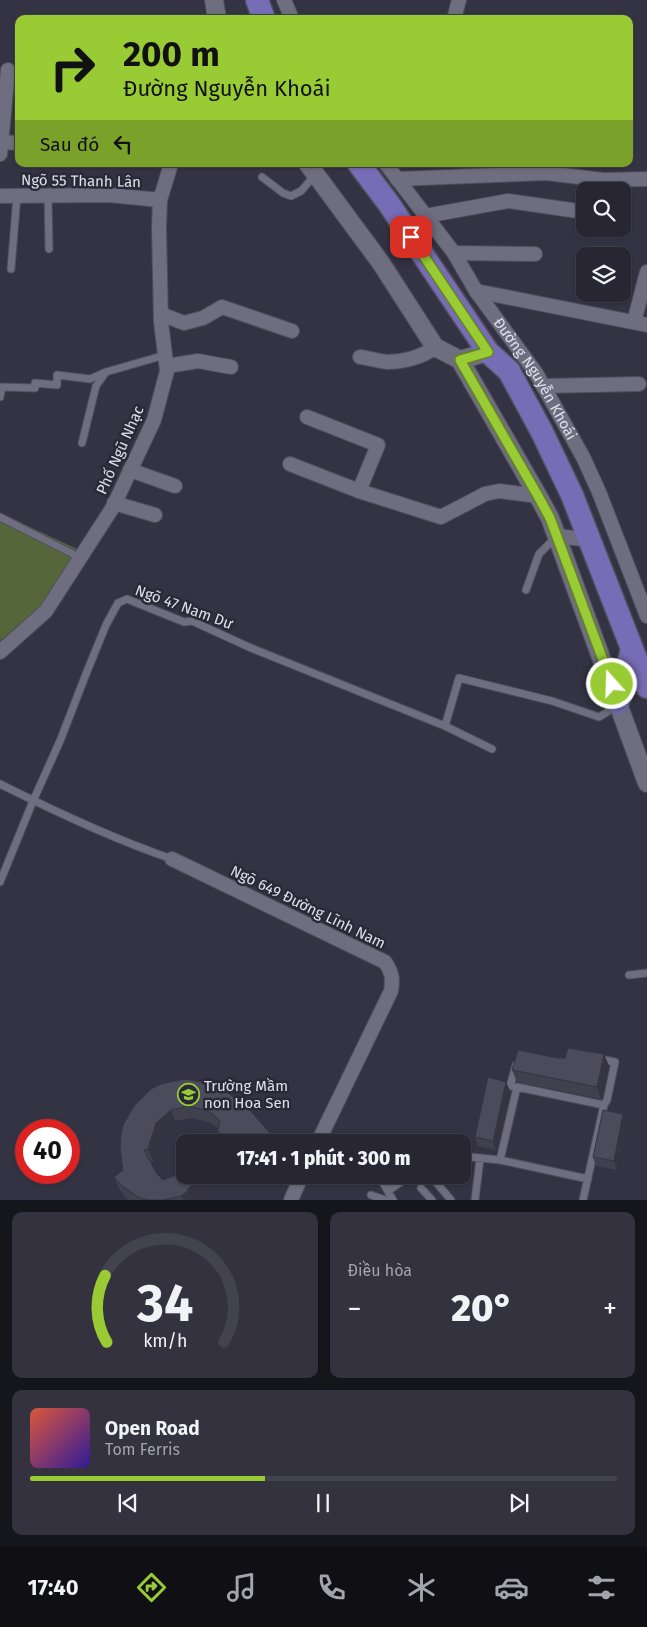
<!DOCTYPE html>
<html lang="vi">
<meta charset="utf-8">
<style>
:root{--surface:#272632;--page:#33323e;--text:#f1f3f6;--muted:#a4a5ac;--line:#43434d;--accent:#99cb35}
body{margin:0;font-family:"Fira Sans",sans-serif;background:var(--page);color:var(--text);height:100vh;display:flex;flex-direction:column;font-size:19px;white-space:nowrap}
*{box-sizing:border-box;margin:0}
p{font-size:16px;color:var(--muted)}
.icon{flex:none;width:28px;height:28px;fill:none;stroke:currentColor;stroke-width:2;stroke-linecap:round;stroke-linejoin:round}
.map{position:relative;height:1200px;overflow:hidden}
.panel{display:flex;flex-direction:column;gap:12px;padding:12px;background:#15151c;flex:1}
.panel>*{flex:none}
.hud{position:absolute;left:15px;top:15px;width:618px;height:152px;border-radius:10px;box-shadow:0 1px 4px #0004,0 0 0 1px var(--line);background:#99cb35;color:#111;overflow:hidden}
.controls{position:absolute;left:576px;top:182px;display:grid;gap:10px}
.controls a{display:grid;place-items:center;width:55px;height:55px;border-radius:10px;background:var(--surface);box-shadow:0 1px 4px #0004,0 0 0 1px var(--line);font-size:25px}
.speed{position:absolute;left:15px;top:1119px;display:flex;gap:10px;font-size:25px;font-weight:700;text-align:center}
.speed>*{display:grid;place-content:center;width:65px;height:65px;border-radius:50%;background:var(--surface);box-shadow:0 1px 4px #0004,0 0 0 1px var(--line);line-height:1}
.speed .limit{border:8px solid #d22;background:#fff;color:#111}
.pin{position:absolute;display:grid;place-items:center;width:42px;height:42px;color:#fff;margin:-21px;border-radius:10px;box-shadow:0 2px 8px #0006}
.me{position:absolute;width:55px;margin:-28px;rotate:340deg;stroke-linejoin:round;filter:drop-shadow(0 0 4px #0008)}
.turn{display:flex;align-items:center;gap:18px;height:105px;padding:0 25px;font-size:22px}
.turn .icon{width:65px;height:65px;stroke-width:2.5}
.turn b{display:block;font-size:35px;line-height:42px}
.then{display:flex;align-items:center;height:48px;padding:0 25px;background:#0003;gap:10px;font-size:19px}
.big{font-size:38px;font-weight:800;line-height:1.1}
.panel .card{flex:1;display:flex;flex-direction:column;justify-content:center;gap:8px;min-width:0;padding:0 18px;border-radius:10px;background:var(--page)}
.panel .dial{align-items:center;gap:0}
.dial svg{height:130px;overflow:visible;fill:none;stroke:var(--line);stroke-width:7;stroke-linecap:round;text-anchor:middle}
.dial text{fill:var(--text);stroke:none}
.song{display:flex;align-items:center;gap:15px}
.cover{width:60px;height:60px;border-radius:8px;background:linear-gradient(135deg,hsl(10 70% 55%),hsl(250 70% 35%))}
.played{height:5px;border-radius:2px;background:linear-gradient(90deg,var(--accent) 40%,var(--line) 40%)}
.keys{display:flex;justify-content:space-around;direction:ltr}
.heat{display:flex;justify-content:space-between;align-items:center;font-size:28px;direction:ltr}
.panel .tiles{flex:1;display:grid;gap:12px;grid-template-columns:1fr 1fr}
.card:last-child{grid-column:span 2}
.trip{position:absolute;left:176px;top:1134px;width:295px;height:50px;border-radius:10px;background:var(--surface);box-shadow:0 1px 4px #0004,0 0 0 1px var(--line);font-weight:800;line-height:50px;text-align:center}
.tab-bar{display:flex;height:80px;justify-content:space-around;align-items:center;background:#100f14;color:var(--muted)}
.tab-bar .icon{width:35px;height:35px}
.tab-bar .selected{color:var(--accent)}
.tab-bar b{font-size:22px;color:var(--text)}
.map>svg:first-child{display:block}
</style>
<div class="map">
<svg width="647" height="1200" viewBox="0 0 647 1200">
<rect width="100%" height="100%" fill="#343343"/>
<path fill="#55673a" d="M0,513L77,549L45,603L0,641Z"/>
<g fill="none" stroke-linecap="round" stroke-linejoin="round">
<defs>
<path id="service" d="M262,177L283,193L291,196L301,191L315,175
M48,195L49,249
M11,269L17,196
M0,397L2,387L35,388V383L57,385V375L90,379L106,372L165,355
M82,443L96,386L106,372
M0,517L71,553L80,559
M526,590L539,554L556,537
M445,726L459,678L552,701L599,717L609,711L616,704
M0,784C56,812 113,839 172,859
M0,882L33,801L60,741L86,674L106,625L118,603L127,599L184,622L192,621L251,648L445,726L492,749
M629,975L647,973
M599,1059L615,1062L607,1100L604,1105
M516,1065L510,1086L517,1087
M471,1157L500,1160L588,1179
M500,1160L517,1087L604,1105L583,1200
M390,1175L382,1181L393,1200
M430,1175L451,1200
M421,1188L432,1200
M388,1191L411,1175
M371,1195L385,1200
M475,1200L480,1159"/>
<g id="minor">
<path d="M284,0L292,19"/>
<path d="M454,19L459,0"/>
<path d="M1,142L19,143"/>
<path d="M0,154L8,70"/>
<path id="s1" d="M386,164L454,253L476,291L536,373L583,457L599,492L647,616"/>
<path d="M397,179L547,173L603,180L647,179"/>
<path d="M0,196L109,195L160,200"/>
<path d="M425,216L508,201L585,212"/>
<path d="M454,253L535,254"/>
<path d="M476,291L647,325"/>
<path d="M161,314L184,323L203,318L222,307L292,331"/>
<path d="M634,322L647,272"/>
<path d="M360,357C369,358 378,361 387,362C403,362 423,357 435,347"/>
<path d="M167,366L198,361L231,367"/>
<path d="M543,386L639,384"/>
<path d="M307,417L378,445L359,491"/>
<path d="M290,464L359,491L441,517L485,494L499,491L538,496"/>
<path d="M130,470L175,486"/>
<path d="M114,503L155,515"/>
<path d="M557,536L591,540"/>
<path d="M0,652L46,611L113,507L154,420L167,371L161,322L159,228L160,200L171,164"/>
<path d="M172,859L385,962C392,972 393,979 391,991L318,1142"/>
<path d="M291,1200L302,1175"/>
</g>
<path id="tertiary" d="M214,0L217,19
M308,164L381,263L435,347L460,360L488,352
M460,360L538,496L550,518L647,783"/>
<path id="primary" d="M257,0L264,19
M359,164L389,204L488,352L509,371L542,432L572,495L647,687
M618,703L632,649"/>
</defs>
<use href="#service" stroke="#4f4e5b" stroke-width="9"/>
<use href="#minor" stroke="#4f4e5b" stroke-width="16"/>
<use href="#tertiary" stroke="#4f4e5b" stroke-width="20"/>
<use href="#primary" stroke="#4f4e5b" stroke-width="25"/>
<use href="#service" stroke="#6f6e80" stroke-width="7"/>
<use href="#minor" stroke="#6f6e80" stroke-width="14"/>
<use href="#tertiary" stroke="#6f6e80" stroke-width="18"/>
<use href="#primary" stroke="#776db6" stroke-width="22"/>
</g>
<path fill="#41404e" d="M604,1054L609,1066L601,1099L517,1082L512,1070L557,1058H565Z
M506,1082L510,1091L496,1150L478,1146L475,1137Z
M161,1084L277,1142H222L218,1131V1128L209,1122L192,1118L175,1121L161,1135L153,1161H150L157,1174L163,1180L185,1175H211L202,1191L194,1200H129L125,1197L119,1188L114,1177L123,1170Z
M623,1114L627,1123L617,1170L596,1166L593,1157Z"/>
<path fill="#353440" d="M604,1054L609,1066L601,1099L597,1087Z
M506,1082L510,1091L496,1150L493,1141Z
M171,1110L175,1121L161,1135L153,1161L148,1149L156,1123Z
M623,1114L627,1123L617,1170L614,1161Z
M200,1175H211L202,1191L194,1200H183L181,1196Z"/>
<path fill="#4c4b5b" stroke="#353440" d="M568,1048L604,1054L597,1087L512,1070L518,1050L557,1058H565Z
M488,1077L506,1082L493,1141L475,1137Z
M185,1079L212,1084L224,1090L248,1108L276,1140L274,1142H241L236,1135L227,1139L218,1131L220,1121L213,1114L205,1110L188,1106L171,1110L156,1123L148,1149L144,1150L157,1174L163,1180L176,1175L184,1169L185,1167V1175H200L198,1179L187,1190L188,1191L181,1196L164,1200H147L138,1197L121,1185L114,1177L123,1170L120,1148L121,1134L123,1125L134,1106L151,1089L161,1084Z
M603,1110L623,1114L614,1161L593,1157Z
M210,1139V1142H194V1140Z
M300,1140L305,1142H298Z"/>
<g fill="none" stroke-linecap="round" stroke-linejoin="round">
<defs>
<path id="route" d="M411,237L488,352L460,360L538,496L550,518L612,684"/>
</defs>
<use href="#route" stroke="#638422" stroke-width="12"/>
<use href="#route" stroke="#99cb35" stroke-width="9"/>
</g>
<defs>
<symbol id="school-ring" viewBox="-11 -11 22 22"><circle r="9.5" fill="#2a2938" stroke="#99cb35" stroke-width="1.5"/><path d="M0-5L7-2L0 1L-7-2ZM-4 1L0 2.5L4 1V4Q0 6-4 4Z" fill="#99cb35"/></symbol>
</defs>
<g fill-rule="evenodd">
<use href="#school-ring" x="176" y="1082" width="25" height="25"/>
</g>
<g text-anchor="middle" stroke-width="5" stroke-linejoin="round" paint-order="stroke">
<g font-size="15" fill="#e0dfe9" stroke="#2a2938">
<text transform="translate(81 181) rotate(1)" y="5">Ngõ 55 Thanh Lân</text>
<text dy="5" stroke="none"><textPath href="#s1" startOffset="262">Đường Nguyễn Khoái</textPath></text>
<text transform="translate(120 450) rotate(-66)" y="5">Phố Ngũ Nhạc</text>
<text transform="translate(184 607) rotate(20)" y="5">Ngõ 47 Nam Dư</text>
<text transform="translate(308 907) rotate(26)" y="5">Ngõ 649 Đường Lĩnh Nam</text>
</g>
<g font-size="15" fill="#e0dfe9" stroke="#2a2938" text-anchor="start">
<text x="204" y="1091">Trường Mầm<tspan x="204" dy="17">non Hoa Sen</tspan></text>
</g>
</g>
</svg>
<div class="controls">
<a><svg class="icon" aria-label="search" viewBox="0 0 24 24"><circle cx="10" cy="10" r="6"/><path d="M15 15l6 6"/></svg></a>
<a><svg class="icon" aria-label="layers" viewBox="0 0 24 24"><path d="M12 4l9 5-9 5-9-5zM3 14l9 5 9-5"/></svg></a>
</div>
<div class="speed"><div class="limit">40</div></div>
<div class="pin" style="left:411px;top:237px;background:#d93025"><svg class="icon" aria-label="arrive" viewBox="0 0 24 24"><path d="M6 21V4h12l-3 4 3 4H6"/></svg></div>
<svg class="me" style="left:612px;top:684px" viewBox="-20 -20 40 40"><circle r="17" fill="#99cb35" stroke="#fff" stroke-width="3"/><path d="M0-11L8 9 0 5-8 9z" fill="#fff"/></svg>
<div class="trip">17:41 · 1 phút · 300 m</div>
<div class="hud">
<div class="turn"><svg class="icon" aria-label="right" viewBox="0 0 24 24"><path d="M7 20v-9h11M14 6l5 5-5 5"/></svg><div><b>200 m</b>Đường Nguyễn Khoái</div></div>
<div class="then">Sau đó<svg class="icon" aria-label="left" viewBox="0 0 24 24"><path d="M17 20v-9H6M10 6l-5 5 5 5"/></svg></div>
</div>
</div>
<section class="panel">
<div class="tiles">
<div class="card dial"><svg viewBox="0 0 100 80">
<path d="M14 69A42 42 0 1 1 86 69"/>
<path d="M14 69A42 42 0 0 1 13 28" stroke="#99cb35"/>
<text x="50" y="56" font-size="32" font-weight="700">34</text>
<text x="50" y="72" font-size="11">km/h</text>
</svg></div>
<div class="card"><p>Điều hòa</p>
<div class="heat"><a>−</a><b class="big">20°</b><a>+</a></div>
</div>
<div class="card">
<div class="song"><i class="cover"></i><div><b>Open Road</b><p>Tom Ferris</p></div></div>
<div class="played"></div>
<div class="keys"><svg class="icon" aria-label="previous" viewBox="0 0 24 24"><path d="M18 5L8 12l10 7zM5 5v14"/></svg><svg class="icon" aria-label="pause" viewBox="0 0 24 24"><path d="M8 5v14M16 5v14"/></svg><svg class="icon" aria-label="next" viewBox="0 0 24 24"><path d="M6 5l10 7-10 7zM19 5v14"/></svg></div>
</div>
</div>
</section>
<nav class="tab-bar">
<b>17:40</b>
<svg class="icon selected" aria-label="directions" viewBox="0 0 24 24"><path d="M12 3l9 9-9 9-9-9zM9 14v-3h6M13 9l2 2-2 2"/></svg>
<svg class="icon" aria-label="music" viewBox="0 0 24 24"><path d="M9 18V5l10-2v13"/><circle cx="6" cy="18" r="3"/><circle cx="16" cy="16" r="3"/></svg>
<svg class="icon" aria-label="phone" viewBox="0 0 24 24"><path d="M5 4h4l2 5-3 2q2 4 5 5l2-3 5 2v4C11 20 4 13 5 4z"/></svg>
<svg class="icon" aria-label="climate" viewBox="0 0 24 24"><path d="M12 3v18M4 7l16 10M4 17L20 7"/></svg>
<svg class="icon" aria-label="car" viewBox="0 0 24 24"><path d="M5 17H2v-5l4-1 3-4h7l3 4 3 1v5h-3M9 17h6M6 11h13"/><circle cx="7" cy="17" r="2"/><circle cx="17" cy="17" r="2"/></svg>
<svg class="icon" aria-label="filters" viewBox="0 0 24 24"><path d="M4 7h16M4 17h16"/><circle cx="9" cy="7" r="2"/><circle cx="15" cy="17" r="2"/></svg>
</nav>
